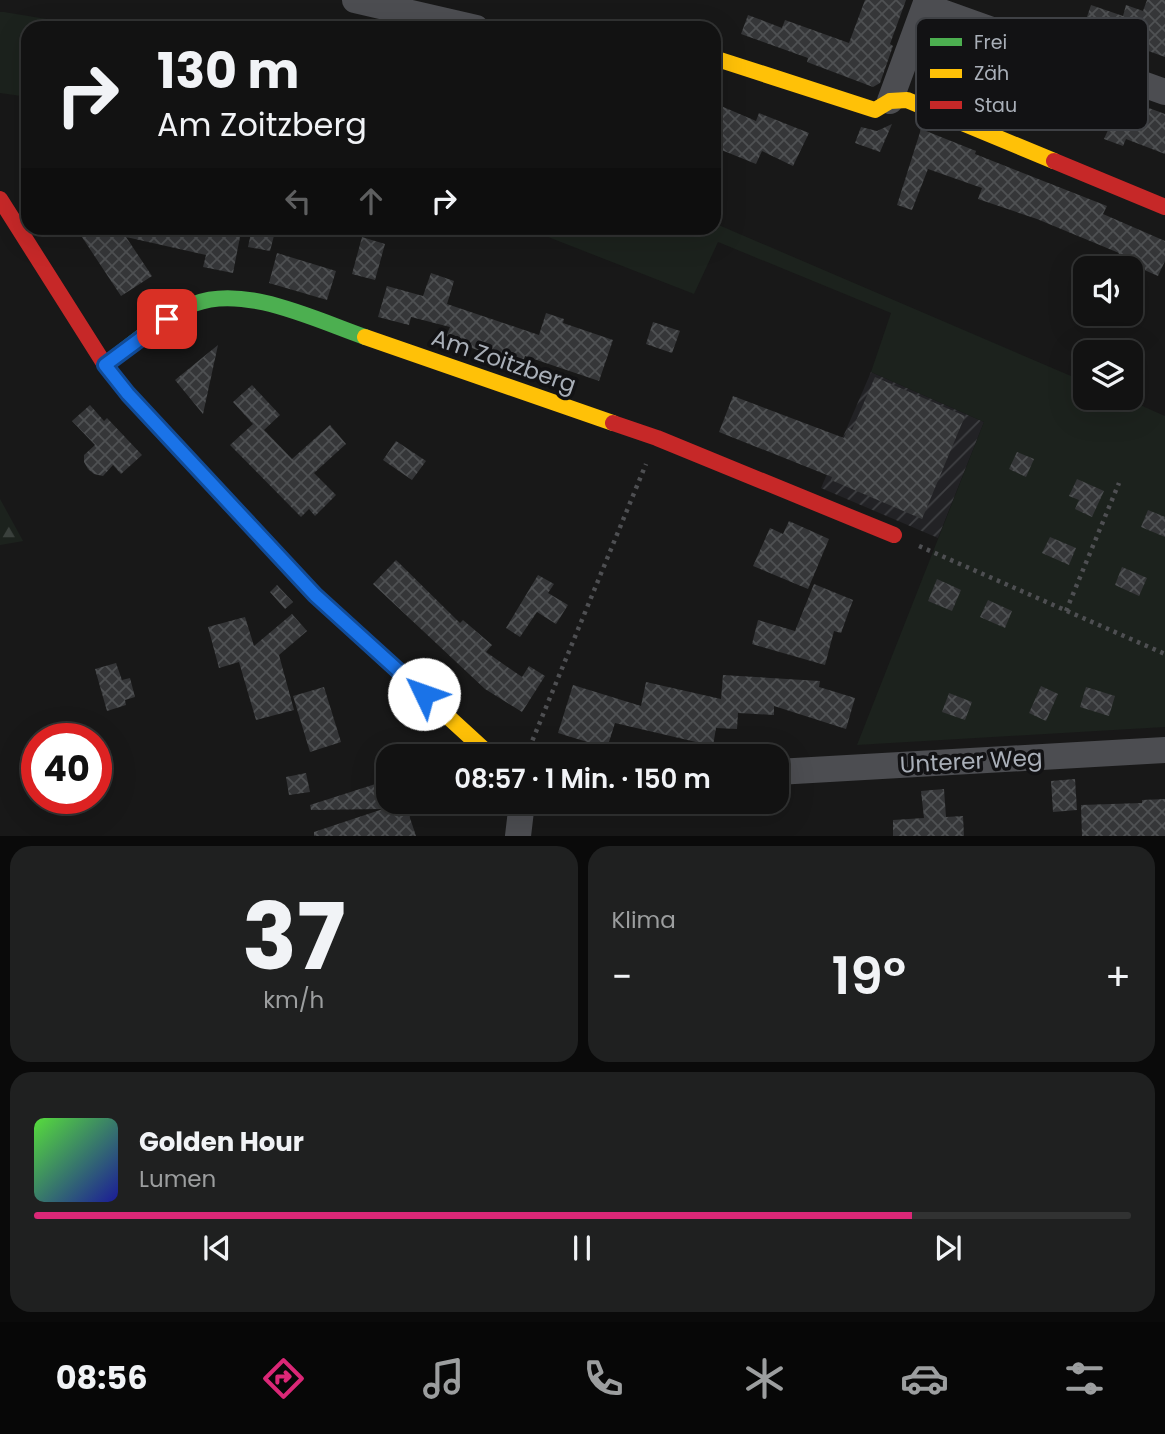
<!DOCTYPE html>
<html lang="de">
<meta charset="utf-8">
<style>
:root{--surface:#121212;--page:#1f2020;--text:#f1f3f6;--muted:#9c9e9f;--line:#313232;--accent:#db2777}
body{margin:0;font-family:Poppins,sans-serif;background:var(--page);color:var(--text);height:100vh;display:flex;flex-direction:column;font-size:26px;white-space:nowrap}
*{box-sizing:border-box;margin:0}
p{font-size:23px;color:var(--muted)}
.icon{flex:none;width:38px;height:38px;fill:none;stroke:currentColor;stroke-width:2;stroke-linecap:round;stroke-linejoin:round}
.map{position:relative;height:836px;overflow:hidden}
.details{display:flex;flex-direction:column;gap:10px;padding:10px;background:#0a0a0a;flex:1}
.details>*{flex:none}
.hud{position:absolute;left:21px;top:21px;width:700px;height:214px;border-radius:21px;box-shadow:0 7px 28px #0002,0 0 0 2px var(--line);background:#121212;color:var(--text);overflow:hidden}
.controls{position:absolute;left:1073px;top:256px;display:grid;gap:14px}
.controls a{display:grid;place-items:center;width:70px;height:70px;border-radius:14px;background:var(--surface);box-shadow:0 7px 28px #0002,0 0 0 2px var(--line);font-size:35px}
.speed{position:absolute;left:21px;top:723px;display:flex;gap:14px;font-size:35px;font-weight:700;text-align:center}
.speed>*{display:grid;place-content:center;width:91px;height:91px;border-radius:50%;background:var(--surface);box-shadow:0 7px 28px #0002,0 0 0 2px var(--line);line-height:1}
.speed .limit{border:10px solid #d22;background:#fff;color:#111}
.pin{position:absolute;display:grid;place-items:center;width:60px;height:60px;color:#fff;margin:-30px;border-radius:14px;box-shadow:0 4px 10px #0006}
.me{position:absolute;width:77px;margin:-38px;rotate:312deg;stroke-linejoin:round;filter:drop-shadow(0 0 5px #0008)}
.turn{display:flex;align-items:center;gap:24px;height:147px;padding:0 21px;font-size:32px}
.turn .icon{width:91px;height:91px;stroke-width:2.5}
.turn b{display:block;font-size:49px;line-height:60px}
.lanes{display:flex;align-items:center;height:66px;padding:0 21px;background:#0003;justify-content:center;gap:35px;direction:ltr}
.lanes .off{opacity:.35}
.big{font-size:52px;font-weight:600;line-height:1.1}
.details .tile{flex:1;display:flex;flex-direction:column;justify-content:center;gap:10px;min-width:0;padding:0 24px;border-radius:21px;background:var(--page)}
.details .dial{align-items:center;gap:0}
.dial b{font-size:91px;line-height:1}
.song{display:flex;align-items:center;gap:21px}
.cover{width:84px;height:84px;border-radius:10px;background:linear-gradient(135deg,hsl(110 70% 55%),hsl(240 70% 35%))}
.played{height:7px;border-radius:4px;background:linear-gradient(90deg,var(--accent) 80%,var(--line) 80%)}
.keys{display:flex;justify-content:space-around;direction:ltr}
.heat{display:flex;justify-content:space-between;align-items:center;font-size:38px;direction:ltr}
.details .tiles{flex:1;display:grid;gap:10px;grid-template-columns:1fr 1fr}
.tile:last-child{grid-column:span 2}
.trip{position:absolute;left:376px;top:744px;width:413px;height:70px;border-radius:21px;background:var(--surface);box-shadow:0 7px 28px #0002,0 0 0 2px var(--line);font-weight:600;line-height:70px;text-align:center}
.tabs{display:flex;height:112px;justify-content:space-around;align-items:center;background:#070707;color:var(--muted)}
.tabs .icon{width:49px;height:49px}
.tabs .active{color:var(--accent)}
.tabs b{font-size:32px;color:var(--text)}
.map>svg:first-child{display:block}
</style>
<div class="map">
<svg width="1165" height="836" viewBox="0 0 1165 836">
<defs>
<pattern id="industrial-furrows" width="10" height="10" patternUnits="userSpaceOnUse" patternTransform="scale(1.75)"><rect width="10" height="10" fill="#222225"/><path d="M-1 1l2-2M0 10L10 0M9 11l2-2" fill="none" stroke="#3f4043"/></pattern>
<pattern id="forest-firs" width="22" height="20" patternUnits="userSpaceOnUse" patternTransform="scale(1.75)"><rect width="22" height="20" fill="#1c221d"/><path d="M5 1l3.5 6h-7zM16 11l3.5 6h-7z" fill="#3a403c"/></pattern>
<pattern id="building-cross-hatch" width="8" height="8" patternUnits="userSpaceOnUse" patternTransform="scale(1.75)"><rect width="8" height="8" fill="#353638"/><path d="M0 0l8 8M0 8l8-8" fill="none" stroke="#4f5153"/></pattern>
</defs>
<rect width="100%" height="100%" fill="#181818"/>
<path fill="url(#industrial-furrows)" d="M871,372L984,422L938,538L821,488Z"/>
<path fill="#1c221d" d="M0,12H4L101,28H28V97L0,93Z
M714,223L1085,382V397H1122L1165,416V727L857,745L984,422L871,372L891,313L718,242L694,294L525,228H714Z"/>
<path fill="url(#forest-firs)" d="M0,499L23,541L0,545Z"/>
<path fill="url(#building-cross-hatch)" d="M865,0H906L890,44L893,46L880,83L873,87L807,62L808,58L741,34L748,15L782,28L785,20L849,43Z
M1147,0H1165V57L1115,39L1111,51L1079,40L1091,5L1123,16L1126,5L1143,11Z
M1031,64L1165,114V154L1126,139L1123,146L1104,139L1108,130L1054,111L1051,120L1016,108Z
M714,103L756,121L759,113L809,133L793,166L762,151L756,164L714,147Z
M892,124L880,152L855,143L861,127L877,131Z
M921,129L976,151L975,154L1107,206L1103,214L1165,241V261L1158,276L1117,258L1119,253L1037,219L978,199L982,188L928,169L912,210L897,205Z
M76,228H119L121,230V228H207L206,230L240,237L233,273L203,267L206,255L126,237L152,276L121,296Z
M252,228H276L270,251L248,247Z
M362,237L385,244L375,280L352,274Z
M277,253L336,271L327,300L269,283Z
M431,273L454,281L447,304L539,335L546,313L564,319L563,323L613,340L599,381L525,356L522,365L445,339L450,327L411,317L409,325L378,317L387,286L423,296Z
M653,322L680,331L672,353L646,344Z
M218,345L203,414L175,380Z
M875,377L965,416L922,519L831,480L832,477L719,432L733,396L844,438L848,428L852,430Z
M252,385L280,415L264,430L292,459L330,425L346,444L314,473L336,495L315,516L309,509L301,517L230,445L253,424L233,402Z
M90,405L104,421L107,418L142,455L121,474L113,465L103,476L94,474L88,469L84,462V455L95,445L72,421Z
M396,441L426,461L412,480L383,460Z
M1017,452L1034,459L1026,477L1009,469Z
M1077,479L1104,491L1092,517L1075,509L1079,500L1069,496Z
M1148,510L1165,517V537L1141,527Z
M789,521L829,539L808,589L753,566L770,528L783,534Z
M1050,537L1076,548L1069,565L1042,553Z
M396,560L460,623L463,620L492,645L486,652L522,677L529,666L545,676L522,712L485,689L373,584Z
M1122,567L1147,578L1139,596L1115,585Z
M538,575L554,584L548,593L568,605L556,624L537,612L520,637L506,628Z
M937,579L961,590L952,611L928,601Z
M814,584L853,600L841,633L834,631L825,665L752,644L758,620L795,631Z
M277,585L293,602L285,609L270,592Z
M988,600L1012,611L1005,628L980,617Z
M292,614L307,631L279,655L294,710L256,720L239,662L219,668L208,627L245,617L254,646Z
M116,663L122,680L130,678L135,697L125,700L126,705L107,711L95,669Z
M723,675L820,681L819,687L855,698L846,729L774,706V715L738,713L737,729L716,728L713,746L615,723L607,748L558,733L573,685L641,706L646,682L721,699Z
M1041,686L1058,694L1046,721L1029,713Z
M324,687L341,742L310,752L293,696Z
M1086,687L1115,696L1109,716L1080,707Z
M949,693L972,702L965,720L942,712Z
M306,773L310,792L289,795L286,777Z
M1075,779L1077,810L1053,812L1051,781Z
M388,780V808L405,803L416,836H314V832L383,809L311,810L310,805Z
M944,789L946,817L963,816L964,836H893V820L924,818L921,791Z
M1165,799V836H1082L1081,805L1142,803V800Z"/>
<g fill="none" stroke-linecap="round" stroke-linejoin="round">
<path stroke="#4e4f52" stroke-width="4.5" stroke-dasharray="3.5 5" stroke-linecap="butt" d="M919,546L1165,654
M1066,611L1119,483
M526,756L646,464"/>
<path stroke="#4c4d51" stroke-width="26" d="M355,0L476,28
M925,6L1165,92
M890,101L927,0
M777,772L1165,750
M518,836L522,802"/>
<path stroke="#4caf50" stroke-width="16" d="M105,365C133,344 161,318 194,304C244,284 316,320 365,337"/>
<path stroke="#ffc107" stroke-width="16" d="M714,58L875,110L890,101L907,100L1054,161
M365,337L613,423
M285,563L315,595L491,756"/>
<path stroke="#c62828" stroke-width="16" d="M1054,161L1165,207
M0,199L105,365L128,394L285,563
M613,423L657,438L894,535"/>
</g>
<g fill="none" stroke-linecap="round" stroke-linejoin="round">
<defs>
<path id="route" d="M167,319L105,365L128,394L315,595L424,694"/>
</defs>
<use href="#route" stroke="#114b97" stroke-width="18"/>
<use href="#route" stroke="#1a73e8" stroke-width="12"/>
</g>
<g text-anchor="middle" stroke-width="7" stroke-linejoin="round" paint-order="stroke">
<g font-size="23" fill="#a9afb8" stroke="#121214">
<text transform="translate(504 361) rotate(19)" y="8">Am Zoitzberg</text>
<text transform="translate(971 761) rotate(-3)" y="8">Unterer Weg</text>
</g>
</g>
<rect x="916" y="18" width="232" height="112" rx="10" fill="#121214" stroke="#3f4145" stroke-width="2"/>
<rect x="930" y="38" width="32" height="8" fill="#4caf50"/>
<rect x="930" y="69" width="32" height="9" fill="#ffc107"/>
<rect x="930" y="101" width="32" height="8" fill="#c62828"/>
<g font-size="19" fill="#a9afb8">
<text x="974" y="49">Frei</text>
<text x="974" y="80">Zäh</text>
<text x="974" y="112">Stau</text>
</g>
</svg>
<div class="controls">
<a><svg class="icon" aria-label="sound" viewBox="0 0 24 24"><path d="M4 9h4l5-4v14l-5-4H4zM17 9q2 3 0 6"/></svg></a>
<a><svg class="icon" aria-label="layers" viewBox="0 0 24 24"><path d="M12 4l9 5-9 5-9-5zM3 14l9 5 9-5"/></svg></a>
</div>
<div class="speed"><div class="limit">40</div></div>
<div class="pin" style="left:167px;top:319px;background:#d93025"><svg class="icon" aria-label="arrive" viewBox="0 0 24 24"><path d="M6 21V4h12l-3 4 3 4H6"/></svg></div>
<svg class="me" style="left:424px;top:694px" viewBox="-20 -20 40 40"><circle r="19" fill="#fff"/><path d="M0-13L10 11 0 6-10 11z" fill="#1a73e8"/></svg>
<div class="trip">08:57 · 1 Min. · 150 m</div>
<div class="hud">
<div class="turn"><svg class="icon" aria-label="right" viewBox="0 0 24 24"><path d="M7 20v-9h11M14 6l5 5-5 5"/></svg><div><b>130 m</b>Am Zoitzberg</div></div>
<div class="lanes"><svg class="icon off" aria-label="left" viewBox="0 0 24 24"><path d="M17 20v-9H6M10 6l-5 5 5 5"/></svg><svg class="icon off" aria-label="ahead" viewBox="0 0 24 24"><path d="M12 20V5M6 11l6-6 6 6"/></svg><svg class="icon" aria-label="right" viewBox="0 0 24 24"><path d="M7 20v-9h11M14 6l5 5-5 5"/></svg></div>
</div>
</div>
<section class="details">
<div class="tiles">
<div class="tile dial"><b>37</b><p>km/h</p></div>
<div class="tile"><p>Klima</p>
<div class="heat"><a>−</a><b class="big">19°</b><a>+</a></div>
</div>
<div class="tile">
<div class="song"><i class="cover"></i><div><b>Golden Hour</b><p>Lumen</p></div></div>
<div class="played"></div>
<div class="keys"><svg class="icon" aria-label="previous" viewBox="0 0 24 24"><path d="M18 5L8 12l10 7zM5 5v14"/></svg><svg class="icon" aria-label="pause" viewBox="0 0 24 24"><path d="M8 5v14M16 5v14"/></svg><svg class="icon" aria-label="next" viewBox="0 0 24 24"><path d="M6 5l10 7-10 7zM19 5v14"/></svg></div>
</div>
</div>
</section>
<nav class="tabs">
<b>08:56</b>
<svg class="icon active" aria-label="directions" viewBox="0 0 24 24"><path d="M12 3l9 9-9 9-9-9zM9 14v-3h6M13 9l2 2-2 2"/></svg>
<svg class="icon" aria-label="music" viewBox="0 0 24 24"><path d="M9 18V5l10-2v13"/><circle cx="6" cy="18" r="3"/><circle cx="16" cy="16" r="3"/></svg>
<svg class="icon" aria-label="phone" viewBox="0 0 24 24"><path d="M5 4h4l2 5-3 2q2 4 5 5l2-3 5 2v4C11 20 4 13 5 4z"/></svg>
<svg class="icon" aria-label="climate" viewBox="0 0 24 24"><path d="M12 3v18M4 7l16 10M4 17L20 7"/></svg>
<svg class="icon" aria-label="car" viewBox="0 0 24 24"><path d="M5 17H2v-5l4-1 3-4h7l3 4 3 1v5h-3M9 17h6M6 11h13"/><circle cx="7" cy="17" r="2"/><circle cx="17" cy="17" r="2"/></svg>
<svg class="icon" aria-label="filters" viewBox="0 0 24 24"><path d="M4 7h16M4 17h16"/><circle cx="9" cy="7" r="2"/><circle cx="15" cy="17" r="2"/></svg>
</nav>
